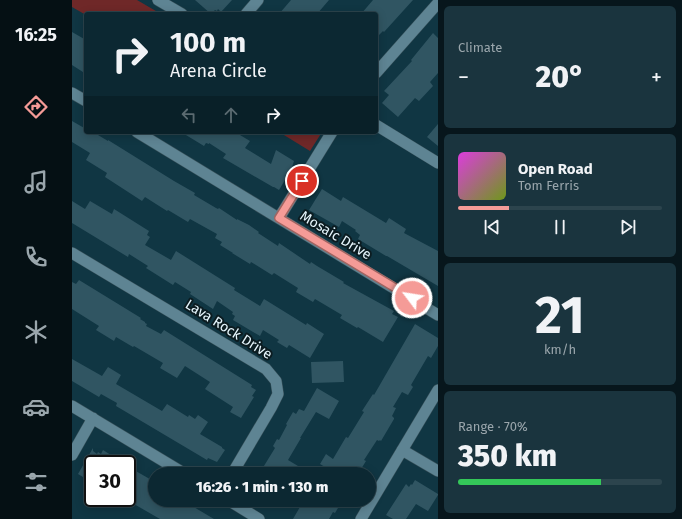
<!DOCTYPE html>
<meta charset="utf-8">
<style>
:root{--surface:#0c2832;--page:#1a343e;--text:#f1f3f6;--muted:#9aa6ac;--line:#2c444d;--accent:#f59b97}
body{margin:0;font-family:"Fira Sans",sans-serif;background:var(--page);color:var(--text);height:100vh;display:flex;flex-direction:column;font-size:15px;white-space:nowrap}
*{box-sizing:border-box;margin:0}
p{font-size:13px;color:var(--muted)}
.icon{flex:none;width:22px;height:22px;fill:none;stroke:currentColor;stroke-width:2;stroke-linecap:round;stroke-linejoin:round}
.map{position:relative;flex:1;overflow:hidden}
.panel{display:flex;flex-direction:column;gap:6px;padding:6px;background:#07161c;width:244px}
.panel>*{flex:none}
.top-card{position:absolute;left:12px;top:12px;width:294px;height:122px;border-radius:4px;box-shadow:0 2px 10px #0003,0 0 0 1px var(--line);background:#0c2832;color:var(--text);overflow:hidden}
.speed{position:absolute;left:12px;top:455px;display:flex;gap:8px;font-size:20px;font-weight:700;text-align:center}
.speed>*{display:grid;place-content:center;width:52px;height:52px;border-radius:50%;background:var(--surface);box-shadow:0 2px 10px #0003,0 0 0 1px var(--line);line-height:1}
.speed .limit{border:2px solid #111;border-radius:6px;background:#fff;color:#111}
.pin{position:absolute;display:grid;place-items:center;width:34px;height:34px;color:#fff;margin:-17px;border:2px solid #fff;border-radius:50%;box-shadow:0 1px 4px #0007}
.me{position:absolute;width:44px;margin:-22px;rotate:301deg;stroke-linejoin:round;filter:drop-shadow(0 0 3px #0008)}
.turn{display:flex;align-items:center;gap:14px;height:84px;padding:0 20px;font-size:18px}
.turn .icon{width:52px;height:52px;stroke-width:2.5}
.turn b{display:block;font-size:28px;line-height:34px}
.lanes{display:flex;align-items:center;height:38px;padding:0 20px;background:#0003;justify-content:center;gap:20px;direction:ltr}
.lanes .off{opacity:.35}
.big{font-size:30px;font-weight:800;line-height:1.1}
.panel .widget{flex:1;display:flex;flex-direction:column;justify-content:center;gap:6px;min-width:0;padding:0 14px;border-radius:6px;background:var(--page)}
.panel .dial{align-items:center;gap:0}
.dial b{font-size:52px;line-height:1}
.song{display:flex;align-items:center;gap:12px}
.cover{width:48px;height:48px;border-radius:6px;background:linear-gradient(135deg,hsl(300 70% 55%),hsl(80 70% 35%))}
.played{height:4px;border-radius:2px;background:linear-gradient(90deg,var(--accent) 25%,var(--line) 25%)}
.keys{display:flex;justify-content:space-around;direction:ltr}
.heat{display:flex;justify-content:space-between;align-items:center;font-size:22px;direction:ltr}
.charge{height:6px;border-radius:3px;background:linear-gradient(90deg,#34c759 70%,var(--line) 0)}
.trip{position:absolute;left:76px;top:467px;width:228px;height:40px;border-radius:20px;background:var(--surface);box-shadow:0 2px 10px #0003,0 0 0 1px var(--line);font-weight:800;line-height:40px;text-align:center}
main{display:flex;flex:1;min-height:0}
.tabs{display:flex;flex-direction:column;width:72px;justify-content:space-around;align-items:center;background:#051014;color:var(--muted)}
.tabs .icon{width:28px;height:28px}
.tabs .current{color:var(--accent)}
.tabs b{font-size:18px;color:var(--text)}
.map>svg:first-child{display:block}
</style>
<main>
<nav class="tabs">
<b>16:25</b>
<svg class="icon current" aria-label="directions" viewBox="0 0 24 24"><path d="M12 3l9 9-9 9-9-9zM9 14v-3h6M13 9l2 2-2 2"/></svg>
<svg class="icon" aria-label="music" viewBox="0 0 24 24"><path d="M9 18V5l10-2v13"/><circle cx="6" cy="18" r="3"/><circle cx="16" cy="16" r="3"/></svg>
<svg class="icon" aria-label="phone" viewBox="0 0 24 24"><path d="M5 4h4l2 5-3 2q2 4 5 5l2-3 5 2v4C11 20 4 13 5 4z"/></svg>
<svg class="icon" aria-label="climate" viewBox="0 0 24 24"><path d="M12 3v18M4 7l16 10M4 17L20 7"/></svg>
<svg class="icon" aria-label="car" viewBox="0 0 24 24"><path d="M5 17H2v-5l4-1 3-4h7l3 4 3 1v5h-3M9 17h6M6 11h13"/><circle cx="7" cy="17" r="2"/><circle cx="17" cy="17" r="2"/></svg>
<svg class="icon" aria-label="filters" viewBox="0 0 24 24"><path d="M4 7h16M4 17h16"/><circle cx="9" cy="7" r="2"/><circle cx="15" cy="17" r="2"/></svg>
</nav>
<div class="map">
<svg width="366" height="519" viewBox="0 0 366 519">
<rect width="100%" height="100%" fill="#103643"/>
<path fill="#6f2828" d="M0,0H65L89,14H14V15L0,7Z
M207,132H250L238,151Z"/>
<path fill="#305562" d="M123,0H160L149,12L146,9L145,11L143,10L139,14Z
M219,0H257L245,14H207Z
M301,0H341L312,32L311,31L304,38V14H289Z
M0,32L14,40V74L0,65Z
M361,33L366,38V73L358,82L361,86L347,101L343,98L326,117L310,103L317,95L312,91L340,61L339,60Z
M0,121L14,129V132H21L36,141V140L102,181L123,193L122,195L144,208L146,209L147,208L165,220V219L177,225L187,232L186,233L206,246L207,243L238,264L239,262L245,266L272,282L271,283L322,311L320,314L326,317L311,342L286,327L285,328L268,318L270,315L243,299L241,302L224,292L226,288L202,273L200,275L179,262L178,264L160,253H161L148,245L150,242L143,238L145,234L118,219L116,222L96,210L95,211L73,197L70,201L33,177L35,173L14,160L18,153L0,142Z
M366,124V146L355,137Z
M109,132H163L178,141L173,148L199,164L204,150L222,161L219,170L207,190L202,187H201L151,158L154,154L137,143V144L134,143L132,146Z
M250,189L269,201L271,197L314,223L317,218L334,229L332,233L366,251V286L315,256H314L286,239L288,235L283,231L284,230L270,221L267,227L237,210Z
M0,201L13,209L18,201L40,214L42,209L77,231L75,235L78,237L73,245L99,260L104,251L163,288L162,290L188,306L192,299L234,325L235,323L252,334L238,358L217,345L215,348L205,342L207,340L191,330L188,336L161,320L163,316L160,314L161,312L145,301L141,309L118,294L119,292L103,282L101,285L74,268L76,266L57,254L56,257L0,223Z
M7,280L69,318L68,319L73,322V323L75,324L74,326L89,334L92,330L180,385L179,387L184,390L180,396L182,397L169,418L158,412L161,407L133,389L138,382L113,366L105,378L88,368L91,363L62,346L61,347L44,337L42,341L24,330L27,326L0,309V282L4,284Z
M343,324L366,338V346L359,358L356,356L339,385L341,387L336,395L330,392L321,407L324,408L320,416L322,418V419L309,441L308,440L307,441L305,440L292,460L294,461L286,474H248L253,467L248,464L254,454L261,459L274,437L276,438L292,412L290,411L301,394L302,395Z
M0,359L30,376L36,367L49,375L44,384L90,411L95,404L116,417L117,415L123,419L126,415L136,422L128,434L150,447V448L153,450L145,462L136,458L135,460L44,406L45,403L29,394L27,397L0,381Z
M271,361L272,382L240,383L239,362Z
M245,388L267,401L257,419L244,412L228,438H229L216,460L226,466L221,474H187L203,448L201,446L205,439L207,440L215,425L214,424L221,412L224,414L227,409L232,411Z
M21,448V451L25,454L26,452L29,454L31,450L53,464H21V483L6,474Z
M55,466L83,482L79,488L83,490V500H117L115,503L142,519H88L55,500Z
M343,480L366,494V495L356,511L344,504L334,519H321L314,515L334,484L337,487L339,484L340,485Z
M232,500H264L269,503L263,513L261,512L257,519H221Z"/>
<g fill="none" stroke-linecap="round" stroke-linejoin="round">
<defs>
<path id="minor" d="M86,0L110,14
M174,14L186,0
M304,73L366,3
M0,93L14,101
M304,125L366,163
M65,132L366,315
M207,218L260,132
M0,253L194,369L204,381L206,394L199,408L160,474
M0,406L113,474
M330,450L366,471
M0,455L21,418
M156,500L187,519
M289,519L366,390"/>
</defs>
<use href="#minor" stroke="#38515a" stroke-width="12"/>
<use href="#minor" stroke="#5e8493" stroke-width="11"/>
</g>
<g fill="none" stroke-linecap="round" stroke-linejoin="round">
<defs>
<path id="route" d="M230,181L207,218L340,298"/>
</defs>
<use href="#route" stroke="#9f6562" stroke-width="10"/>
<use href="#route" stroke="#f59b97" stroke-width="7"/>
</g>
<g text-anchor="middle" stroke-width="4" stroke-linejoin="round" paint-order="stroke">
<g font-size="14" fill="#e6f6fd" stroke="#0c1c21">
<text transform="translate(264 235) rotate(31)" y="5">Mosaic Drive</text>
<text transform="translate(157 329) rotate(32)" y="5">Lava Rock Drive</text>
</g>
</g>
</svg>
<div class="speed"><div class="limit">30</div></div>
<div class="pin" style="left:230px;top:181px;background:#d93025"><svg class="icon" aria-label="arrive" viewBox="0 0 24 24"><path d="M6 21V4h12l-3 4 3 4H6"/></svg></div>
<svg class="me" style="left:340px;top:298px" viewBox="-20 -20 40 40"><circle r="17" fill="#f59b97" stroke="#fff" stroke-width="3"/><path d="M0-11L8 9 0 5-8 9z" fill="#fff"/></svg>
<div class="trip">16:26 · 1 min · 130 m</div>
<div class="top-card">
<div class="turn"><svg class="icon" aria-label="right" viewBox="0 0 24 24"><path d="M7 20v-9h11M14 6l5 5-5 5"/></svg><div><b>100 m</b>Arena Circle</div></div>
<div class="lanes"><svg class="icon off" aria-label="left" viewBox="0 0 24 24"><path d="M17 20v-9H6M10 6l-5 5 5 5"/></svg><svg class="icon off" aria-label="ahead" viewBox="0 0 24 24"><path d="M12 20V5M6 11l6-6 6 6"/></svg><svg class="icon" aria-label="right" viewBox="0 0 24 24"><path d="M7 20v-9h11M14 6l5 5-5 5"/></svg></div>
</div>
</div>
<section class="panel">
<div class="widget"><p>Climate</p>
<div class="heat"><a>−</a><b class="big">20°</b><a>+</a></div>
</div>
<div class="widget">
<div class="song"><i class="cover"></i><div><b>Open Road</b><p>Tom Ferris</p></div></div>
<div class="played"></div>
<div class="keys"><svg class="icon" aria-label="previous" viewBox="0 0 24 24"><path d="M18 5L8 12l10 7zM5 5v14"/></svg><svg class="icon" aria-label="pause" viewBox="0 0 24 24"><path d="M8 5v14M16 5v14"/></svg><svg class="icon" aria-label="next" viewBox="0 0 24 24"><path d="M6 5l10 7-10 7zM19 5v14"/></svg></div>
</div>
<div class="widget dial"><b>21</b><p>km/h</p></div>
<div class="widget"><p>Range · 70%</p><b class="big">350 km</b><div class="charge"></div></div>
</section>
</main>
